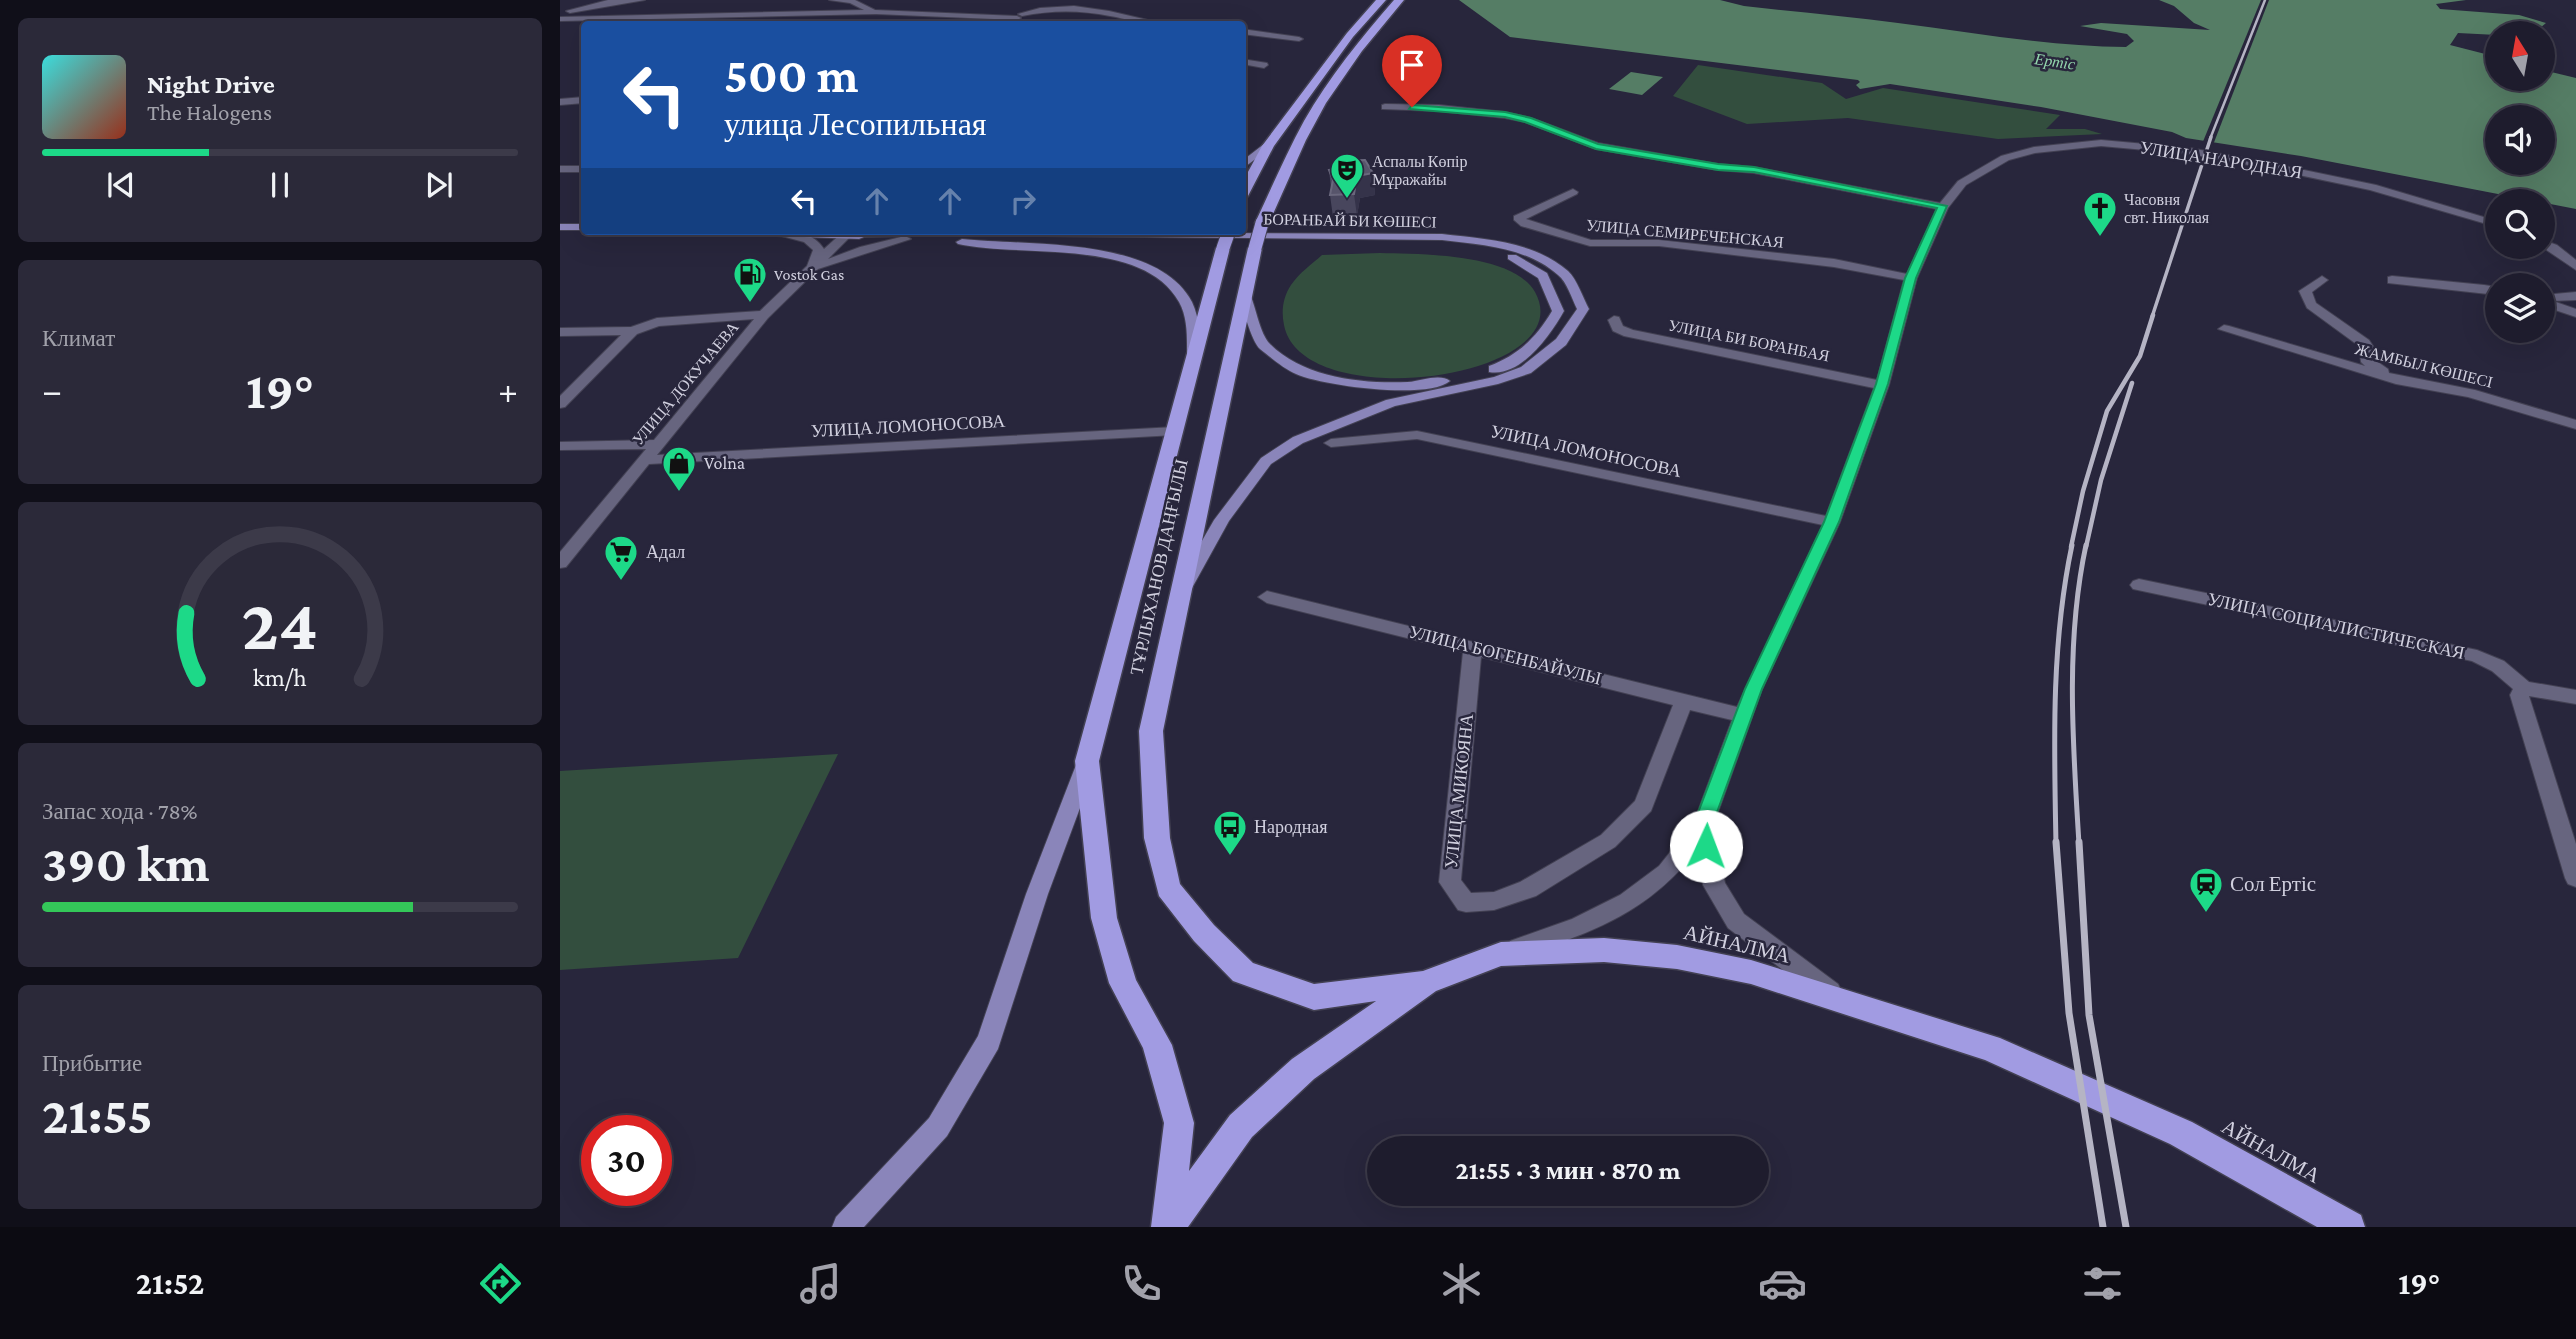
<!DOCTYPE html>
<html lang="ru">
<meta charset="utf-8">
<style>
:root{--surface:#1e1c2d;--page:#2b2939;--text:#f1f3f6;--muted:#a1a1aa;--line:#3c3a49;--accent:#1dd988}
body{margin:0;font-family:"Crimson Pro",serif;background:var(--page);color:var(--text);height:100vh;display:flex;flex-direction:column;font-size:26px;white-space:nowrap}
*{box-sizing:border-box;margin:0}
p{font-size:23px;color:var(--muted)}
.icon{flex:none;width:38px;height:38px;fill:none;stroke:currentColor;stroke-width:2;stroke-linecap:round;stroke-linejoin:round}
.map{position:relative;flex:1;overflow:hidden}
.drawer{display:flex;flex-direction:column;gap:18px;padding:18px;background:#100f19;width:560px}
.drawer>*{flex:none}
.hud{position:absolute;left:21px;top:21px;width:665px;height:214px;border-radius:7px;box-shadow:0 7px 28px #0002,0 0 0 2px var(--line);background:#1a4fa0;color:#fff;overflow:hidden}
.needle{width:46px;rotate:349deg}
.buttons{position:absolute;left:1925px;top:21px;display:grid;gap:14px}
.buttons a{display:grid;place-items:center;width:70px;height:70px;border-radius:50%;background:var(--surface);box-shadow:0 7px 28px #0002,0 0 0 2px var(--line);font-size:35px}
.speed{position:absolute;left:21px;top:1115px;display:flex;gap:14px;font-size:35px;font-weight:700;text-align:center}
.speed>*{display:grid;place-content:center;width:91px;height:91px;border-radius:50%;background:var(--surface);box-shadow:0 7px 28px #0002,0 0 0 2px var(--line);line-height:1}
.speed .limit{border:10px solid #d22;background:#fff;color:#111}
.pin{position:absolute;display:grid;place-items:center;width:60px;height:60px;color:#fff;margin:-72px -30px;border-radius:50% 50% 50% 0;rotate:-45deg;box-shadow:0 0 7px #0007}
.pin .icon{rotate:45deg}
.me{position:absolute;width:77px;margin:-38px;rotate:2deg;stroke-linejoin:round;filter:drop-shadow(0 0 5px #0008)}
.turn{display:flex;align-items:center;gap:24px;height:147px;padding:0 28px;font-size:32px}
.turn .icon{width:91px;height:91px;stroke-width:2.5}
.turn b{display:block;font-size:49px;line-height:60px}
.lanes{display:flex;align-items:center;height:66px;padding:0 28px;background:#0003;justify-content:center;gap:35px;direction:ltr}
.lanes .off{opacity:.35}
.big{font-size:52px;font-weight:700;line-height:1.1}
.drawer .card{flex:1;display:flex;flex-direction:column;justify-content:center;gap:10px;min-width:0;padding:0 24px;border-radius:10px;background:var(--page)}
.drawer .dial{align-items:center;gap:0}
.dial svg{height:182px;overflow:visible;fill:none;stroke:var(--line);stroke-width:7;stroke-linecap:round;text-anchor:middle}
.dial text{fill:var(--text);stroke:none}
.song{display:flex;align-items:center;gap:21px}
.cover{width:84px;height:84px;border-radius:10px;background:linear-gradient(135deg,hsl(180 70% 55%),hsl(10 70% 35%))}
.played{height:7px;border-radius:4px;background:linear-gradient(90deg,var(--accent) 35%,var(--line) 35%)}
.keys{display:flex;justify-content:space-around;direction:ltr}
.heat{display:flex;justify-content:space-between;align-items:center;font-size:38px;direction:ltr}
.charge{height:10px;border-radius:5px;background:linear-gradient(90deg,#34c759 78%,var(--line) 0)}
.trip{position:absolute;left:807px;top:1136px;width:402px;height:70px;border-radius:35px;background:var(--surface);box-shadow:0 7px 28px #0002,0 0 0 2px var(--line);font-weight:700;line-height:70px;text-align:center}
.dock{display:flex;height:112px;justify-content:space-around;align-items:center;background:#0c0b12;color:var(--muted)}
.dock .icon{width:49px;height:49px}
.dock .on{color:var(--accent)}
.dock b{font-size:32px;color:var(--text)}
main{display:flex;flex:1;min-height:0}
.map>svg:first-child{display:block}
</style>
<main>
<section class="drawer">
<div class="card">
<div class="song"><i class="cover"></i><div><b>Night Drive</b><p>The Halogens</p></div></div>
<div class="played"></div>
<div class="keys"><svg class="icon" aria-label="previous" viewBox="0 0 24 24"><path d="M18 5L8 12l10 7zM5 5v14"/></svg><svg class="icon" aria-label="pause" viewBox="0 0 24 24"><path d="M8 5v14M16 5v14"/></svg><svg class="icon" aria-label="next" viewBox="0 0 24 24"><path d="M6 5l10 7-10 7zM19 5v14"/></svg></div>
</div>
<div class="card"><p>Климат</p>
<div class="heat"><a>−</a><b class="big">19°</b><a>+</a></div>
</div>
<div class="card dial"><svg viewBox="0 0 100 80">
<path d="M14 69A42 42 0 1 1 86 69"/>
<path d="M14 69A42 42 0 0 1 9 40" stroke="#1dd988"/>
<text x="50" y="56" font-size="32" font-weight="700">24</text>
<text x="50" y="72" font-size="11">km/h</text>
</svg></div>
<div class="card"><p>Запас хода · 78%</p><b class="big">390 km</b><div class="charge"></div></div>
<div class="card"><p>Прибытие</p><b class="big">21:55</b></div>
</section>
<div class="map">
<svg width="2016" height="1227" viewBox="0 0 2016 1227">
<rect width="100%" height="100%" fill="#28263c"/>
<path fill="#334e3e" d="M1138,65L1262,83L1286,99L1323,88L1500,115L1486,129H1525L1542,134L1438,139L1288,118L1187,124L1113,96Z
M820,253C859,254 953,253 975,292C1023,379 742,417 724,325C721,311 723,297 731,285C739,273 752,264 762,255Z
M278,754L178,958L0,970V771Z"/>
<path fill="#557d65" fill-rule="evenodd" d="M899,0H1160L1184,6C1236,12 1287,16 1338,23C1414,33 1490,46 1566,47L1574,41L1567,34L1520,26L1541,23L1650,30L1634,23L1614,6L1599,0H1906L1876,4L1880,9L1959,15L1986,23L1974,33H1937V35L1898,33L1890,45L1937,57V79H1983V70L2016,78V209L1741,156L1626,138L1612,132L1481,107L1330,84L1300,89L1296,85L1300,82L1298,80L950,37ZM1937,117H1983V163H1937Z
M1071,72L1103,77L1082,95L1049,89Z"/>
<path fill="#28263c" d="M1701,0H1709L1653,145L1642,144Z"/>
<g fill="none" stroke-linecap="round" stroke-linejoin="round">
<defs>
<path id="minor" d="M48,0H85L10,13L6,11Z
M269,0H295L315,10L457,16L461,18L457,20L316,14L0,21V17L304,10L290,3Z
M514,6L549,11L605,24C587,26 568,19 550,16C520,10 492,10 462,16L458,14L480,8Z
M682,29L739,37L743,39L739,41L682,34Z
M682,59L707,63L708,65L704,68L682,64Z
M24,97V103L0,105V99Z
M825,104L879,105L945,112L971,118L1038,143L1158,164L1194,167L1380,203L1398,181L1441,156L1474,147L1541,140L1630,148L1710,163L1816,185L1937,221V227L1810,190L1710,169L1630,154L1541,146L1475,153L1449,160L1406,185L1388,208L1357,278L1329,385L1280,522L1202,689L1153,826L1165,883L1184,914L1278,984L1282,992L1278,1000L1270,1003L1262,1000L1168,928L1143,885L1137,850C1086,915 1033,931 958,958L950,955L947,948L950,941L1012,919L1060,895L1099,866L1134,822L1172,720L1130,710L1091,811L1055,847L976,896L934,910L906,912L898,910L879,882L903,652L707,603L698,597L707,591L1177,707L1263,525L857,439L771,447L764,443L771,439L857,431L1266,516L1314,388L1064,336L1053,331L1048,320L1054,316L1059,317L1063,326L1073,330L1317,380L1344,280L1274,267L1099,246H1030L961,226L954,220V216L1013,189L1018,192L1017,194L966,219L1031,240H1099L1274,259L1347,274L1377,209L1194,173L1158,170L1036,149L965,122L945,118L879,111L822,109V105ZM921,657L1113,705L1075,801L1041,835L960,882L934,892L911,893L901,880Z
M0,166H24V172H0Z
M218,231C236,231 254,233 264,249L284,231H296L268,259L300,247L345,236L351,239L258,269L208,318L97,455L615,427L622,431L615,435L89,464L6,567L0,568V552L86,449L0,450V442L94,440L194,319L99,326L77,334L5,407L0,408V396L61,335L0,336V328L71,327L97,318L200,311L247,266L253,250L244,242L218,235Z
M1983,240L1997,245L2016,260V270L1982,247Z
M1762,276L1768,280L1752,292L1756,303L1809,340L1815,349V360L1828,369L1829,373L1915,390L2016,420V429L1908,397L1836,384L1658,329L1664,325L1669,326L1805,366L1801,362L1799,346L1747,308L1739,291Z
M1832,276L1924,285L1937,287V295L1828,283V277Z
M2016,292V300L1993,301L2016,309V317L1983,306V295Z
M1579,579L1917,650L1944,661L1969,682L2016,690V704L1969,696L2016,844V887L2008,884L2005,878L1950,695L1953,689L1932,671L1912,661L1573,589L1570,585L1573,581Z"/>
<path id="major" d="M704,144L713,146L682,169V161Z
M0,224H24V230H0Z
M150,231L882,234C925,239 973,241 1008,271C1017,279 1023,298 1029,309L1006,345L971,373L938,384L835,406L743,443L711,464L669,521L632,588L626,590L617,584L654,520L701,458L733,437L826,400L934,377L961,367L996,339L1017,309C1012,299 1007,282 998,275C966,247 922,245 882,240L392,235L304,237L299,239L156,234Z
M402,239C466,246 598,236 632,302C640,319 640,337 641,355L634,359L627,355C627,338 628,318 619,302C583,237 460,258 398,244L396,242Z
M948,255H956L987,273L1004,311C991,334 961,378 929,372V366C958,355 976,338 992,311L978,278L948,259Z
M684,290L690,294C696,308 700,334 710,344C744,378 803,384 848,382C861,381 880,373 890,381C868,400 763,386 736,374C724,369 710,357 700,349C691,341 683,307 678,294Z
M526,757L533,760L536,765L488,894L438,1049L387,1136L304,1227H272L276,1217L369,1118L418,1036L466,894L516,765L519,760Z"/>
<path id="highway" d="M816,0H826L793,37L714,146L688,196L682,200V183L702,146L787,33Z
M834,0H844L802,51L766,103L746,140L709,223L707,226H697L695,223C711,189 726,154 744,121C769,77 801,38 834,0Z
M663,244L670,248L539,761L557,918L576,980L612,1045L634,1123L629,1171L670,1115L732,1059L816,1001L754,1010L673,981L634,941L599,896L584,838L579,731L688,248L695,244L702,248L603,731L610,838L620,884L654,925L693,963L754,984L863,971L941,942L1044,938L1117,945L1191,960L1440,1038L1632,1122L1801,1215L1805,1227H1757L1610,1144L1425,1060L1191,984L1117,969L1044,962L941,966L876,991L754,1079L692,1137L628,1227H591L604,1123L583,1048L549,983L531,918L515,761L656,248Z"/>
</defs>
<use href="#minor" stroke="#434153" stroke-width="2"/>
<use href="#major" stroke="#434153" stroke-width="2"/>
<use href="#highway" stroke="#434153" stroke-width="3"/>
<use href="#minor" fill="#67657f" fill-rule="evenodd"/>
<use href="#major" fill="#8a85ba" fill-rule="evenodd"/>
<use href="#highway" fill="#a19be2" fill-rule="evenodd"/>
<path stroke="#b5b4c4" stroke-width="2.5" d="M1650,139L1705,0"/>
<path stroke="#b5b4c4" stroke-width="3.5" d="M1592,317L1651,137"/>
<path stroke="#b5b4c4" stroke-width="4.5" d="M1511,547L1523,491L1547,411L1580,356L1593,315
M1526,547L1541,480L1572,383"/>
<path stroke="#b5b4c4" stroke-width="5" d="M1496,844C1494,744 1491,644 1512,545
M1519,844C1513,746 1505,642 1526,545"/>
<path stroke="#b5b4c4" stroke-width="7" d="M1496,842L1509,1013L1543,1227
M1519,842L1529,1015L1566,1227"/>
<defs>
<path id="highway-bridge" d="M663,248L669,231
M695,248L702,223"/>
</defs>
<use href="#highway-bridge" stroke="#434153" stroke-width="15" stroke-linecap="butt"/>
<use href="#highway-bridge" stroke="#a19be2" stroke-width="13"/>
</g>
<path fill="#48465d" d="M769,170L813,173L815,195L800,198L797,216L773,217L770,195L771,188Z"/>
<path fill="#35334a" d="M813,173L815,195L800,198L797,216L794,194L797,176Z"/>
<path fill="#57556b" stroke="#6a687d" stroke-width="2" d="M805,160L813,173L797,176L794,194L770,195L773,180L769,170L774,169L775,161Z"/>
<path fill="#1dd988" stroke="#138d58" stroke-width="2" d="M852,105L945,112L971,118L1038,144L1158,164L1194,167L1387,206L1356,278L1328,384L1279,522L1202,689L1152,826L1156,846L1153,851L1146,853L1140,851L1133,826L1185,689L1264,522L1316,384L1345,278L1377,208L1194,172L1158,170L1036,149L965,122L945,117L849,109Z"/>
<defs>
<symbol id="theatre-pin" viewBox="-11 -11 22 30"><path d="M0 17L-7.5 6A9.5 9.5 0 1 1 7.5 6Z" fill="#1dd988" stroke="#28263c"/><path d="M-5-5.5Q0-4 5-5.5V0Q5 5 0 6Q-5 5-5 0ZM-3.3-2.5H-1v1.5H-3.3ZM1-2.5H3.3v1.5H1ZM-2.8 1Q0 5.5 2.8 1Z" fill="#111"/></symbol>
<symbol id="church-pin" viewBox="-11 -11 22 30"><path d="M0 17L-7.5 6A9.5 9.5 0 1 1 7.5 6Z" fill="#1dd988" stroke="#28263c"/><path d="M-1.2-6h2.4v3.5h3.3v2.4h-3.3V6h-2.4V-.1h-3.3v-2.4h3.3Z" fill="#111"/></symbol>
<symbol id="fuel-pin" viewBox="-11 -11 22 30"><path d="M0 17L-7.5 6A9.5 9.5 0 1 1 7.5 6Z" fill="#1dd988" stroke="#28263c"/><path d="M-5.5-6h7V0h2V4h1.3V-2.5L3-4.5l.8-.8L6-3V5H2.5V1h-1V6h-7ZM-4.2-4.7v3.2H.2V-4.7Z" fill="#111"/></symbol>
<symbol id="shop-pin" viewBox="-11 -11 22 30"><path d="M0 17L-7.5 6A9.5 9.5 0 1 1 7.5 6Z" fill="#1dd988" stroke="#28263c"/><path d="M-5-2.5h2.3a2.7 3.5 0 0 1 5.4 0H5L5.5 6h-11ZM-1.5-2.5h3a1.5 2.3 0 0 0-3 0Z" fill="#111"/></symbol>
<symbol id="supermarket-pin" viewBox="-11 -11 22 30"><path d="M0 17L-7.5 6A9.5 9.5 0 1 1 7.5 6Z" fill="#1dd988" stroke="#28263c"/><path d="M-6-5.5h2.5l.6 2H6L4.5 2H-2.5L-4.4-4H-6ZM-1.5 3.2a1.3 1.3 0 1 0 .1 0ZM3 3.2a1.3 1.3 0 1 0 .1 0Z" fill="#111"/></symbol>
<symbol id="bus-pin" viewBox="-11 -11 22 30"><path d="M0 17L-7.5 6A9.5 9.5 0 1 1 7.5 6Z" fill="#1dd988" stroke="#28263c"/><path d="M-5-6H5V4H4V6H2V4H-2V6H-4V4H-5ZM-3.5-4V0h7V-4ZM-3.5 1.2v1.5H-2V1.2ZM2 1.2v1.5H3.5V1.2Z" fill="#111"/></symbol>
<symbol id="station-pin" viewBox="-11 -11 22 30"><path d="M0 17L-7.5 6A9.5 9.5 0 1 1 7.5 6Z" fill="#1dd988" stroke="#28263c"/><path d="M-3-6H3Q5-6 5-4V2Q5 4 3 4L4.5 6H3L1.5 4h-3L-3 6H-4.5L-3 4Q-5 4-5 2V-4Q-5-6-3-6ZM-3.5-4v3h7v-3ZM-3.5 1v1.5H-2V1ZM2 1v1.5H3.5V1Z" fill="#111"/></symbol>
</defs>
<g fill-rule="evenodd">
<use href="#theatre-pin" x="768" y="151" width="38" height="52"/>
<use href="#church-pin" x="1521" y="189" width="38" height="52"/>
<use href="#fuel-pin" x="171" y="255" width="38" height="52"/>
<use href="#shop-pin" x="100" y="444" width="38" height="52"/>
<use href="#supermarket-pin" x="42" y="533" width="38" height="52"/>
<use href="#bus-pin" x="651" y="808" width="38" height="52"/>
<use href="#station-pin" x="1627" y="865" width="38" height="52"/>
</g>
<g text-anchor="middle" stroke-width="5" stroke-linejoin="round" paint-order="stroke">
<g font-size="16" font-style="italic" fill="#93d6ad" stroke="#28263c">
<text transform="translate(1495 61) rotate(8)" y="6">Ертіс</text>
</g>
<g font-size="16" fill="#d1d0df" stroke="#28263c" text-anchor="start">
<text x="812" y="167">Аспалы Көпір<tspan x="812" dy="18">Мұражайы</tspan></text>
<text x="1564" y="205">Часовня<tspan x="1564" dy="18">свт. Николая</tspan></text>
<text x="214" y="280">Vostok Gas</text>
</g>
<g font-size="16" fill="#d1d0df" stroke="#28263c">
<text transform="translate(790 220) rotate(1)" y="6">БОРАНБАЙ БИ КӨШЕСІ</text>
<text transform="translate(1125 233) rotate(5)" y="6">УЛИЦА СЕМИРЕЧЕНСКАЯ</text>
<text transform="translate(1189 340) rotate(11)" y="6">УЛИЦА БИ БОРАНБАЯ</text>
<text transform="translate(1864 365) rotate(14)" y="6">ЖАМБЫЛ КӨШЕСІ</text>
<text transform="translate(125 383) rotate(-50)" y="6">УЛИЦА ДОКУЧАЕВА</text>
</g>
<g font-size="18" fill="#d1d0df" stroke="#28263c">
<text transform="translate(1661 160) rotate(9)" y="6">УЛИЦА НАРОДНАЯ</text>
<text transform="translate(348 426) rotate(-3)" y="6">УЛИЦА ЛОМОНОСОВА</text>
<text transform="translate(1026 451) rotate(12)" y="6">УЛИЦА ЛОМОНОСОВА</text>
<text transform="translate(599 567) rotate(-78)" y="6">ТҰРЛЫХАНОВ ДАҢҒЫЛЫ</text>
<text transform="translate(1776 626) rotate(12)" y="6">УЛИЦА СОЦИАЛИСТИЧЕСКАЯ</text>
<text transform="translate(945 655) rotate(14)" y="6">УЛИЦА БОГЕНБАЙУЛЫ</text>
<text transform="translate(899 791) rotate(-84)" y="6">УЛИЦА МИКОЯНА</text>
</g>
<g font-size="18" fill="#d1d0df" stroke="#28263c" text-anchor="start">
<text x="144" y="469">Volna</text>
<text x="86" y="558">Адал</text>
<text x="694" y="833">Народная</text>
</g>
<g font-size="21" fill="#d1d0df" stroke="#28263c" text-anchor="start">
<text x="1670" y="891">Сол Ертіс</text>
</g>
<g font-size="21" fill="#d1d0df" stroke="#28263c">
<text transform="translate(1177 944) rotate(13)" y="7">АЙНАЛМА</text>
<text transform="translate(1711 1151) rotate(29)" y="7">АЙНАЛМА</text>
</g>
</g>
</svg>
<div class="buttons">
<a><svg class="needle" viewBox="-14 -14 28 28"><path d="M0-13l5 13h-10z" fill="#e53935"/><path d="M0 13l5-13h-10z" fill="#a1a1aa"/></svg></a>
<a><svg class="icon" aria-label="sound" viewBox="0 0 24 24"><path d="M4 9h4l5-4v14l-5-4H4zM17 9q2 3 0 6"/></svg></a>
<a><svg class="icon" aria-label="search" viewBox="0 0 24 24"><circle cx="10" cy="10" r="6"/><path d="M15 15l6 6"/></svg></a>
<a><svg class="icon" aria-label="layers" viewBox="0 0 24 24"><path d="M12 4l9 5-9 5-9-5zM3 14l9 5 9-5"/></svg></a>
</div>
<div class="speed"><div class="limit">30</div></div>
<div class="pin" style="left:852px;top:107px;background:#d93025"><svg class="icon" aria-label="arrive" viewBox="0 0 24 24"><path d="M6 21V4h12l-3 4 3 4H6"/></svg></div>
<svg class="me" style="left:1146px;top:846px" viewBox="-20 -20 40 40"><circle r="19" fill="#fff"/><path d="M0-13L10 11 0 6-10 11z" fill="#1dd988"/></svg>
<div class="trip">21:55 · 3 мин · 870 m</div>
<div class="hud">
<div class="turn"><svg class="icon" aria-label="left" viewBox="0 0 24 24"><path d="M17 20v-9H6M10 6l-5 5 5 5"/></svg><div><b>500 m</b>улица Лесопильная</div></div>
<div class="lanes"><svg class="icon" aria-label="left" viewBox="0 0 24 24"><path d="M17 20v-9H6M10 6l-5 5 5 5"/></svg><svg class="icon off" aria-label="ahead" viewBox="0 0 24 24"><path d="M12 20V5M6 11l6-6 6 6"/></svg><svg class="icon off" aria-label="ahead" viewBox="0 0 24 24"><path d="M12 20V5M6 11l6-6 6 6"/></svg><svg class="icon off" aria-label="right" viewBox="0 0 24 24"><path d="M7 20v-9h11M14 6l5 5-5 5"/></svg></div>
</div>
</div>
</main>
<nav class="dock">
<b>21:52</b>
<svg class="icon on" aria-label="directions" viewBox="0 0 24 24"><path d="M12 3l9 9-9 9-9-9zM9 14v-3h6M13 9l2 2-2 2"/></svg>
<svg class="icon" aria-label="music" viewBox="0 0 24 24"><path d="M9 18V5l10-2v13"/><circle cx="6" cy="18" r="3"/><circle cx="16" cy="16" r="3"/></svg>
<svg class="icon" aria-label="phone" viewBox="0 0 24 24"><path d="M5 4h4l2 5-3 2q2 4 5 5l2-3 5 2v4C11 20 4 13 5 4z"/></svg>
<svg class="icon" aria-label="climate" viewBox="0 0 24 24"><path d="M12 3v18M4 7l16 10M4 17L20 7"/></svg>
<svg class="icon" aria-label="car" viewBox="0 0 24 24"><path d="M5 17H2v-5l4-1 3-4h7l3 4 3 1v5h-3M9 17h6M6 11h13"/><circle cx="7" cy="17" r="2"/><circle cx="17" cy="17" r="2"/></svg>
<svg class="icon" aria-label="filters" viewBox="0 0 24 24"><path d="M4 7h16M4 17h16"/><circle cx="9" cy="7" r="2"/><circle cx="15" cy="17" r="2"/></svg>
<b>19°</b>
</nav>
